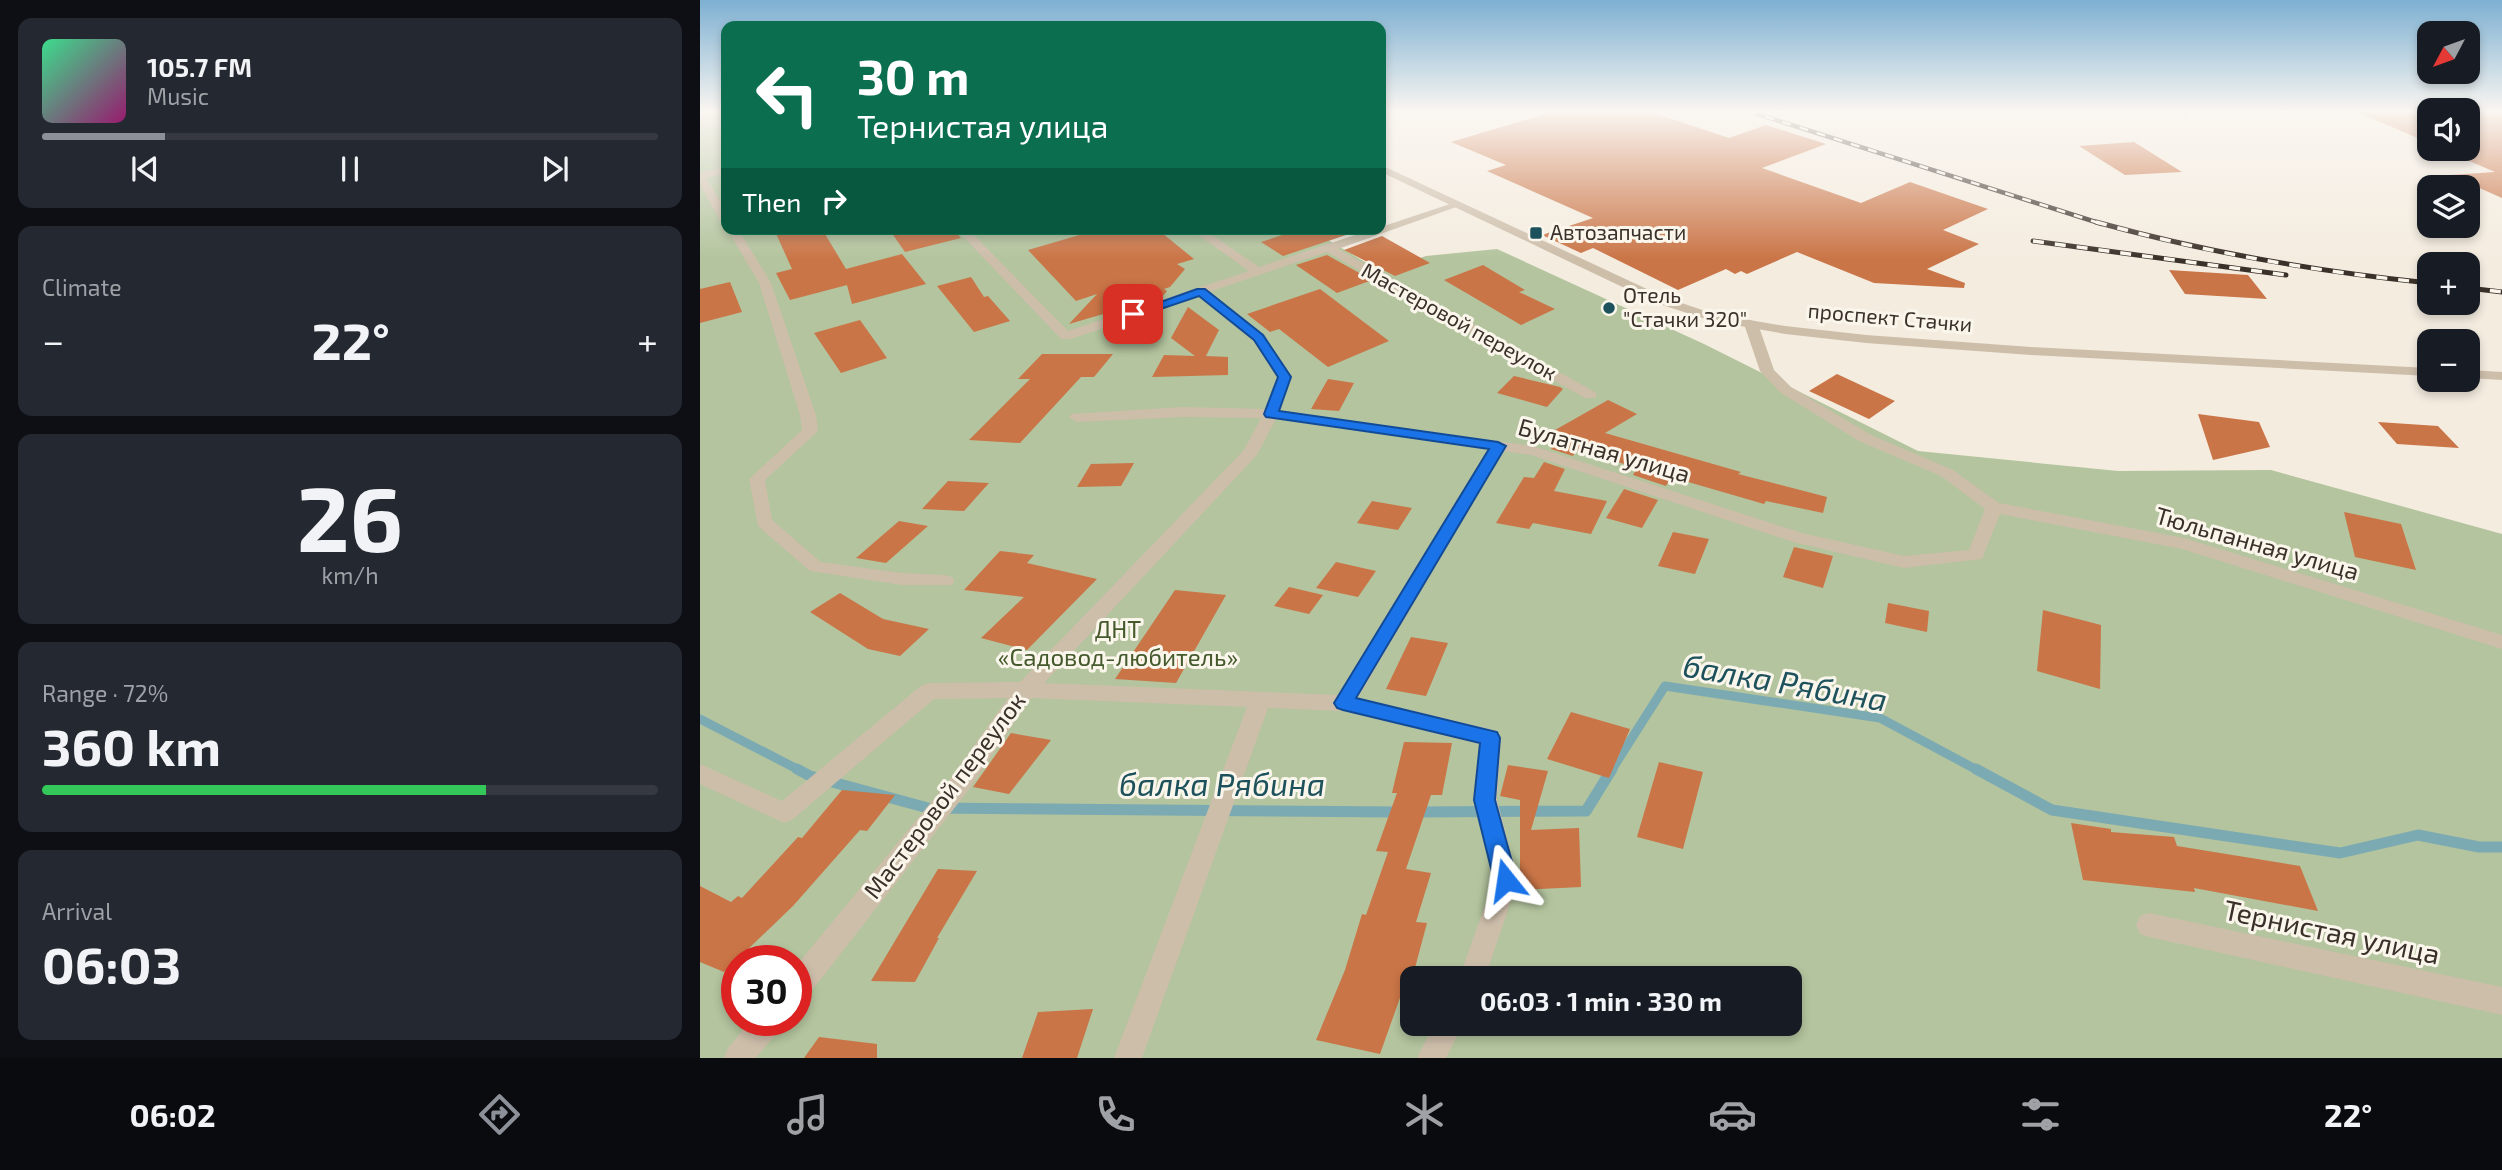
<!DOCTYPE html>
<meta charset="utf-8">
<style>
:root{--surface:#171b24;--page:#242831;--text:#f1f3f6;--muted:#9ea1a6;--line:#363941;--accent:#8c9099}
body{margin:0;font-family:"Exo 2",sans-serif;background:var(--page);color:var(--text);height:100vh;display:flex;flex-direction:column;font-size:26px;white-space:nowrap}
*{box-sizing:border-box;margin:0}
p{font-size:23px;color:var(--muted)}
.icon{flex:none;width:38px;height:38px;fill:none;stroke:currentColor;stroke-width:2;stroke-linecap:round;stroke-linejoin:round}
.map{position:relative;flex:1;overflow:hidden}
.details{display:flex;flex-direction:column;gap:18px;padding:18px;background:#0d0f14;width:700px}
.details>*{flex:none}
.top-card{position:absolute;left:21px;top:21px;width:665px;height:214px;border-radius:14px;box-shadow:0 4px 10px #0003;background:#0b6e4f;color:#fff;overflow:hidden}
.needle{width:46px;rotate:229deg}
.buttons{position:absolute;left:1717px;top:21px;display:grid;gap:14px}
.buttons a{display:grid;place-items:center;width:63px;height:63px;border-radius:14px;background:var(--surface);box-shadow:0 4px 10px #0003;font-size:35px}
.speed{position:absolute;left:21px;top:945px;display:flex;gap:14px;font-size:35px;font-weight:700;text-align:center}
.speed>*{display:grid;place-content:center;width:91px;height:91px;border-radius:50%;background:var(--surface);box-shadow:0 4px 10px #0003;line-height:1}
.speed .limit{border:10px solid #d22;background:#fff;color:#111}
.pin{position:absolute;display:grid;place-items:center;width:60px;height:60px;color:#fff;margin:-30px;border-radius:14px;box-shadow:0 4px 10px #0006}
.me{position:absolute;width:77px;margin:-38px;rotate:345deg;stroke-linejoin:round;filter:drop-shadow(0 0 5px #0008)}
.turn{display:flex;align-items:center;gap:24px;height:147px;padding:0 21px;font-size:32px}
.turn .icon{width:91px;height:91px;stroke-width:2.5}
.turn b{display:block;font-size:49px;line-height:60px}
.then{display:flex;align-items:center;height:66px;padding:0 21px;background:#0003;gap:14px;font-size:26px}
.big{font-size:52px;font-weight:700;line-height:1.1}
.details .widget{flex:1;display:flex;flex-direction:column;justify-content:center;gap:10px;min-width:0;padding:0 24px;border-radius:14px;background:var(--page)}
.details .dial{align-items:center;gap:0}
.dial b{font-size:91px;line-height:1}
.song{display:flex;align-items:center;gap:21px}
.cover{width:84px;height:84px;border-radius:10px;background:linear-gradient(135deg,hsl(150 70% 55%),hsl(320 70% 35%))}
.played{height:7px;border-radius:4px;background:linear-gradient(90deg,var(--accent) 20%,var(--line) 20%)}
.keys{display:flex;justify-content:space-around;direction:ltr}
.heat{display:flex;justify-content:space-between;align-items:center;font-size:38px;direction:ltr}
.charge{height:10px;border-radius:5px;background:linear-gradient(90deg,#34c759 72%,var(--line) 0)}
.trip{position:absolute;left:700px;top:966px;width:402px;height:70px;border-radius:14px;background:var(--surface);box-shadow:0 4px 10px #0003;font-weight:700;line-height:70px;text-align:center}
.tab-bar{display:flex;height:112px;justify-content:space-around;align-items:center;background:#090b0e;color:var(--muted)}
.tab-bar .icon{width:49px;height:49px}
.tab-bar .current{color:var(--accent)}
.tab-bar b{font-size:32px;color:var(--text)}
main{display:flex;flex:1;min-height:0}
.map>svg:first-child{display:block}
</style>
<main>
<section class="details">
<div class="widget">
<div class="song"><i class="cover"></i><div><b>105.7 FM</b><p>Music</p></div></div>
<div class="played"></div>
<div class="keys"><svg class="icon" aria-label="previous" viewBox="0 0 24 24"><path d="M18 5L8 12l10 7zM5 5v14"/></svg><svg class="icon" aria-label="pause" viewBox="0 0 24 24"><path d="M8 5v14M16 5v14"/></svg><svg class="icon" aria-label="next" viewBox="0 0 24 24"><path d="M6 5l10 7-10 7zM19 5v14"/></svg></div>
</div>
<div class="widget"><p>Climate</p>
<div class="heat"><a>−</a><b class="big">22°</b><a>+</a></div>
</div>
<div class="widget dial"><b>26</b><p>km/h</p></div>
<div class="widget"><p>Range · 72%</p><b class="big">360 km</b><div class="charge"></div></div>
<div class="widget"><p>Arrival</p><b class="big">06:03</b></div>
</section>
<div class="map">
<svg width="1802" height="1058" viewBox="0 0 1802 1058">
<rect width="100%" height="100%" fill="#f4ecdf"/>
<path fill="#b3c49e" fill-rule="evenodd" d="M0,111H26V229H610L680,271L726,256L797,249L1004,344L1218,451L1418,471L1571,470L1802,534V1058H0ZM37,961H96V1020H37ZM712,978H1090V1024H712Z"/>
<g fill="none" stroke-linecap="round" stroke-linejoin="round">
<path stroke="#7caab2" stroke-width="9" d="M0,719L101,771
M911,771L965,686L1180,718L1279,771"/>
<path stroke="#7caab2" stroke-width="11" d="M97,769L110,776L228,808L700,812
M1276,769L1352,810L1640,853L1718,835L1779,847H1802
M717,812L886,811L912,769"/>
</g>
<path fill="#ca7547" d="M856,111H948L1029,138L1066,125L1126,144L1062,168L1161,203L1210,182L1288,209L1243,230L1279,244L1227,269L1265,283L1264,288L1174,283L1097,252L1047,274L1041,271L1035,274L1026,269L978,290L893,248L881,253L842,235L893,218L787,171L806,165L751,142Z
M1655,111H1729V143Z
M1768,111H1802V198L1750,175L1795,172L1741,149H1768Z
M1434,142L1482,172L1425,175L1379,146Z
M74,229H122L146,269L202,254L226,284L152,304L147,285L90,300L76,273L92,269Z
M189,229H253L261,238L205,252Z
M400,229H457L494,259L477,264L485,269L470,287L464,289L467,291L462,297L369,324L397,294L376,301L328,250Z
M601,229H664L583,256L561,242Z
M682,236L730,263L695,276L644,250Z
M627,255L672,280L637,293L596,265Z
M783,265L825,290L819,292L855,309L821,325L744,280Z
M1469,270L1548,275L1567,299L1485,294Z
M271,277L284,297L288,296L310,321L274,332L237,286Z
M30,282L42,312L0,323V289Z
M620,289L689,341L628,367L579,329L570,332L547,314Z
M488,307L519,330L506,356L528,357V375L452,377L464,355L495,356L471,338Z
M160,320L187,358L141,373L114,333Z
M342,354H413L394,377H381L320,443L269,440L330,379H318Z
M1137,374L1195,401L1169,419L1109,391Z
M814,376L860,387L863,389L847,407L797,393Z
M628,379L654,383L639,411L611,409Z
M908,400L937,414L905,433L1041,472L1038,474L1127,497L1123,513L1066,501L1064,504L971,477L966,486L933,475L937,468L876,449L873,456L851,449L856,441L841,438Z
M1498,414L1559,422L1570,447L1513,460Z
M1678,422L1738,426L1759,448L1697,444Z
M844,462L865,469L854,491L907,501L891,534L833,523L829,529L796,523L824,477L834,478Z
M434,463L421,486L377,487L391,464Z
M248,481L289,483L264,511L222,509Z
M924,489L958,500L942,528L906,518Z
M672,501L712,508L698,530L657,523Z
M1644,512L1701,524L1716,570L1655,557Z
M199,521L228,526L186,563L156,558Z
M973,532L1009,539L995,574L958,566Z
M1094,547L1133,556L1123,588L1083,577Z
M300,551L334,555L327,563L397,579L327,650L281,638L324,597L264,590Z
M636,562L676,571L658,597L616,588Z
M589,587L623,595L609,614L574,606Z
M475,590L526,595L476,683L415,679Z
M140,593L183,619L229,629L200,656L168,649L110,612Z
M1188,603L1229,611L1227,632L1185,623Z
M1343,610L1401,625L1400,689L1337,671Z
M711,637L748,643L726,696L686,689Z
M871,712L930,729L909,778L847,759Z
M311,733L351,740L309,794L273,787Z
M704,742L752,743L742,795H731L706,869L731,873L716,922L727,923L712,979L707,978L680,1054L616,1040L645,970L662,914L666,915L688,852L676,851L697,793H692Z
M959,762L1003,772L983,849L937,837Z
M808,765L848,771L831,830L879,828L881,887L820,890V800L800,796Z
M142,790L195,795L167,831L160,830L93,906L24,972L0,962V886L31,902L38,896L42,898L98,837L102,838Z
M1371,823L1411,829V832L1474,837L1477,846L1600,866L1618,911L1494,888L1495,892L1383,880Z
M238,869L277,871L237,938H239L215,982L171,981Z
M393,1009L377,1058H322L338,1012Z
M119,1037L177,1044V1058H104Z"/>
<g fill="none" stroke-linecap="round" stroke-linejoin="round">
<path fill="#cdbeaa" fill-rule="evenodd" d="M1471,111H1482L1490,116L1483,118Z
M26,167V173L6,178L26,211V223L20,220L0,185V173Z
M753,203L762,205L638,249L895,392L897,395L895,398H885L627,252L509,292L563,335L591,377L580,411L833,446L1102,533L1204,556L1269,550L1285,509L1241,476L1159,441L1081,393L1060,371L1044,324L1051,320L1058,324L1074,370L1091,387L1171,435L1253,470L1299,503L1484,538L1802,635V649L1482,549L1300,514L1282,559L1204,568L1093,542L831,455L803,451L658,698L790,729L798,732L801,738L797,800L818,880L785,978H759L794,880L773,800L779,744L644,711L568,708L442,1058H414L547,707L331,698L267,792L106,998L96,1001V966L251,778L308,698L234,699L92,820L84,823L0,784V764L82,801L222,685L229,683L320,682L544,450L561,418L483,417L377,422L369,417L372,414L483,407L565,409L577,377L553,341L498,296L371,339H361L256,229H268L368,331L549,271L490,229H503L559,267L673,229H681V227ZM576,419L788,449L638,695L344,683L557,455Z
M27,229H38L71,283L116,415L118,431L115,434L65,480L72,520L121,562L202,573L245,575L252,577L254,581L252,585H202L110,571L58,526L49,479L102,430L100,415L59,283Z
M1449,913L1802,987V1015L1449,937L1440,934L1436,925L1440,916Z
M51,1020H83L79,1030L56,1058H24L28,1048Z
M734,1024H763L746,1058H717Z"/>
<path fill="#cdbeaa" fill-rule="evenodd" d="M681,165L964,297L1014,314L1085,326L1166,335L1331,347L1729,368V376L1331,355L1166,343L1085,334L1012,321L956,303L681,172Z
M1768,370L1802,372V380L1768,378Z"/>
<defs>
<path id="rail-far1" d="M1048,111L1402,224"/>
<path id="rail" d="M1396,222C1508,253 1613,271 1729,283
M1333,241L1586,275
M1768,288L1802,292"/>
</defs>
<use href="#rail-far1" stroke="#3a312a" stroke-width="4.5"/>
<use href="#rail" stroke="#3a312a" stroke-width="5"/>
<use href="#rail-far1" stroke="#fbf6ec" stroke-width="2.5" stroke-dasharray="9" stroke-linecap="butt"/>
<use href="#rail" stroke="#fbf6ec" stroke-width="3.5" stroke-dasharray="11" stroke-linecap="butt"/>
</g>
<linearGradient id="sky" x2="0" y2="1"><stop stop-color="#7db0d2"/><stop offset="0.43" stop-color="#faf6f1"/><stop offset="1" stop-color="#faf6f1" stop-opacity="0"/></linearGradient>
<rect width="1802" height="259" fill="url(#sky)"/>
<path fill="#1a73e8" stroke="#114b97" stroke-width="2" d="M497,289H505L563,335L591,377L579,411L798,442L806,446L656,698L797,732L800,738L795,800L817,880L814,887L806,890L798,887L794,880L774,800L780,743L643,710L637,708L634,703L789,449L566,417L564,414L578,377L554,340L499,296L437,317L427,314Z"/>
<g fill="#1d525d" stroke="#fbf6ec" stroke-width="2.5">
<rect x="829" y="226" width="14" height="14" rx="3.5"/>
<circle cx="909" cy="308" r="7"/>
</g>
<g text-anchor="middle" stroke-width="6" stroke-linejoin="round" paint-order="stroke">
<g font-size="21" fill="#3a312a" stroke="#fbf6ec" text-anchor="start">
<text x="850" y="240">Автозапчасти</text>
<text x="923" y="303">Отель<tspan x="923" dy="24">"Стачки 320"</tspan></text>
</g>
<g font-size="21" fill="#3a312a" stroke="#fbf6ec">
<text transform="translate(1190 318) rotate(5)" y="7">проспект Стачки</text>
<text transform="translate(759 322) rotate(29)" y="7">Мастеровой переулок</text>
</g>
<g font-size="24" fill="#3a312a" stroke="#fbf6ec">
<text transform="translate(904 451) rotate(16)" y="8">Булатная улица</text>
<text transform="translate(1557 544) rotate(16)" y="8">Тюльпанная улица</text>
<text transform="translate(245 796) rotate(-53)" y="8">Мастеровой переулок</text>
</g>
<g font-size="24" fill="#44592c" stroke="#fbf6ec">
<text x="418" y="638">ДНТ<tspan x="418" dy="28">«Садовод-любитель»</tspan></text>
</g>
<g font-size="28" fill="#3a312a" stroke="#fbf6ec">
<text transform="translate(1632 932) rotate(12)" y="10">Тернистая улица</text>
</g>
<g font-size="32" font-style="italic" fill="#1d525d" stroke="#fbf6ec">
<text transform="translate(1085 683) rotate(10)" y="11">балка Рябина</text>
<text x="522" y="796">балка Рябина</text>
</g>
</g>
</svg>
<div class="buttons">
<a><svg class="needle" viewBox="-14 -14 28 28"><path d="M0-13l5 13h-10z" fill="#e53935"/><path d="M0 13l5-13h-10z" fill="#9ea1a6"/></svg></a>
<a><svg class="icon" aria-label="sound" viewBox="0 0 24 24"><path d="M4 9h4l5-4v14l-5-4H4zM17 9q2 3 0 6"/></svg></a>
<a><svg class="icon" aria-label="layers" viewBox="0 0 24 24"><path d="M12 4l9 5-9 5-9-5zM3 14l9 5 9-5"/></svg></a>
<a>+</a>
<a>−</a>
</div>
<div class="speed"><div class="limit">30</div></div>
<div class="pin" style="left:433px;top:314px;background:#d93025"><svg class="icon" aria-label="arrive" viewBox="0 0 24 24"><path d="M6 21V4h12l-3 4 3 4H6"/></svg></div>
<svg class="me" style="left:806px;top:880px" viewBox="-20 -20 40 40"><path d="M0-17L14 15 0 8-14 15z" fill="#1a73e8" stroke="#fff" stroke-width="4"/></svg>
<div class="trip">06:03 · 1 min · 330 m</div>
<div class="top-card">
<div class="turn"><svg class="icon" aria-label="left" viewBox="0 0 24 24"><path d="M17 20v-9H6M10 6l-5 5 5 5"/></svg><div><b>30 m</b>Тернистая улица</div></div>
<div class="then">Then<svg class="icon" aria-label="right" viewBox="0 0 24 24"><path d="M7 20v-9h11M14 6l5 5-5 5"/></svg></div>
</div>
</div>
</main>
<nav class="tab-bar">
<b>06:02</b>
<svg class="icon current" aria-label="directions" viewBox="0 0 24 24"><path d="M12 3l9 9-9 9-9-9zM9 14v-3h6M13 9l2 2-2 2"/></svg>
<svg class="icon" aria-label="music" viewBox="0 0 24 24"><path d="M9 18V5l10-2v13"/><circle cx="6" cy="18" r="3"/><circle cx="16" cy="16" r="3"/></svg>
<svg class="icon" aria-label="phone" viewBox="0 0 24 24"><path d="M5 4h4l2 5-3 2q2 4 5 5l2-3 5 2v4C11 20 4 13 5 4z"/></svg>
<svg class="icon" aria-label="climate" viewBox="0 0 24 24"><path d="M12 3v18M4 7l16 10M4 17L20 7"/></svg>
<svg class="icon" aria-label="car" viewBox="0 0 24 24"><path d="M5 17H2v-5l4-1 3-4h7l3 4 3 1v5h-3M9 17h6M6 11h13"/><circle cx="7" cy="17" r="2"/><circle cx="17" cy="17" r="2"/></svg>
<svg class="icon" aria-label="filters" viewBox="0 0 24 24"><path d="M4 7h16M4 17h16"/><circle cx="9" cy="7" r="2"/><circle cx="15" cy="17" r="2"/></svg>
<b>22°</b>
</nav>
